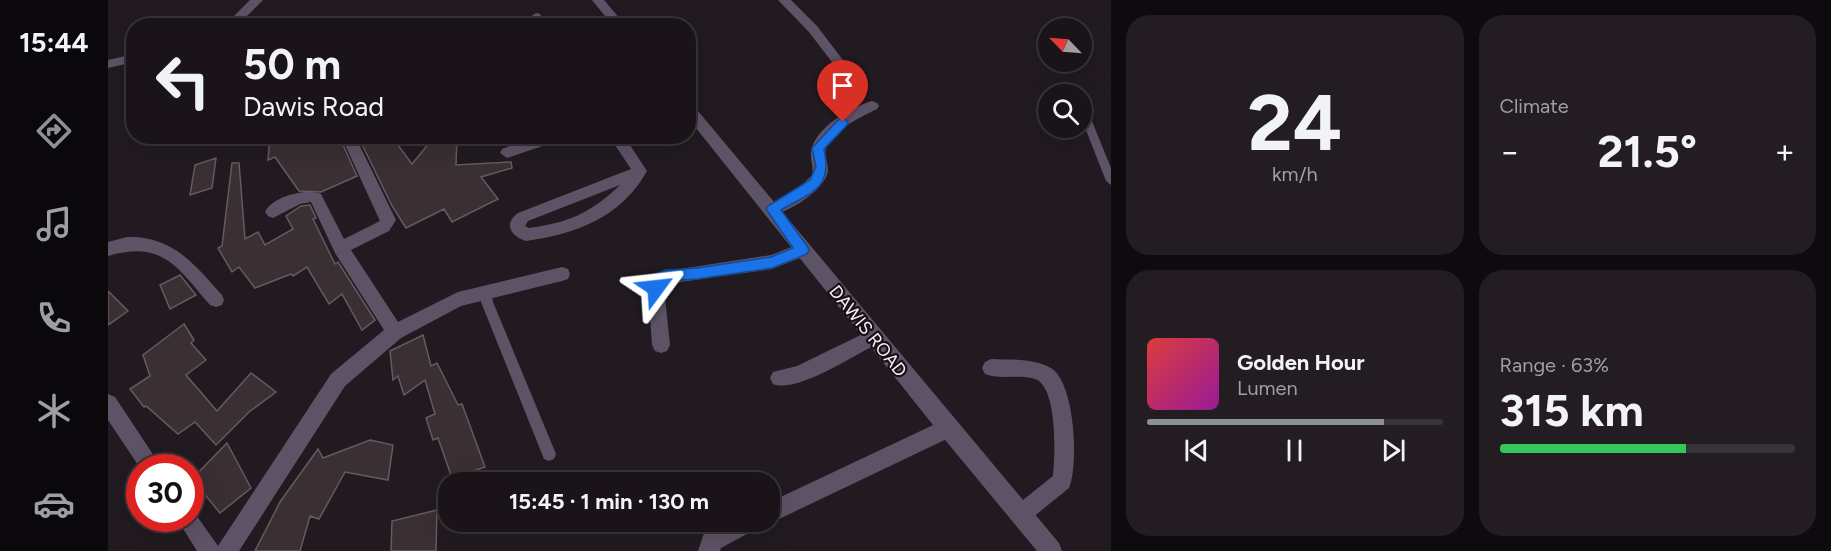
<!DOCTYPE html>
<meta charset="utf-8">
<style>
:root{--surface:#1a1419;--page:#231d22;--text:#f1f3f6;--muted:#9f9ea2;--line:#383338;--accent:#8c9099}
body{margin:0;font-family:Figtree,sans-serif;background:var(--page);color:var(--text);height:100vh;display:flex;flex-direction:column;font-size:22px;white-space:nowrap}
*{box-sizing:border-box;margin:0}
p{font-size:20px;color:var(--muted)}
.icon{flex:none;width:33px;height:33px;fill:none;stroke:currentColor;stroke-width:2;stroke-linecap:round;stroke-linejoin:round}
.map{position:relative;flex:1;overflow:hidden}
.side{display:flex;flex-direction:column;gap:15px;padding:15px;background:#0e0b0e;width:720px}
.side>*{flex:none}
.banner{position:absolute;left:18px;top:18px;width:570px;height:126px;border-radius:24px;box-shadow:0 6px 24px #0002,0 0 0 2px var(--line);background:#1a1419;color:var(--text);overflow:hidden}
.needle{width:39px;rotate:295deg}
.buttons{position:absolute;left:930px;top:18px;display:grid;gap:12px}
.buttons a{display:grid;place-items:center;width:54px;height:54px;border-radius:50%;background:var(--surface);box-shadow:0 6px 24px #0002,0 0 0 2px var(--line);font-size:30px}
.speed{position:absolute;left:18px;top:454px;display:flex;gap:12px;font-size:30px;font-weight:700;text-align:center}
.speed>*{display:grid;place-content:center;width:78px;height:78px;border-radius:50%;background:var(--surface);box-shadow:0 6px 24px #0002,0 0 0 2px var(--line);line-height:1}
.speed .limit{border:9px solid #d22;background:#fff;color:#111}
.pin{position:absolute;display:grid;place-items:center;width:51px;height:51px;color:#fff;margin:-62px -26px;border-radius:50% 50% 50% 0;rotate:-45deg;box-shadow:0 0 6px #0007}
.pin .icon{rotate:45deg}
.me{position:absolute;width:66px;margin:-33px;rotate:60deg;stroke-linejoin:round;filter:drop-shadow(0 0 4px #0008)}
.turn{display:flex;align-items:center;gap:21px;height:126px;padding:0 18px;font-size:27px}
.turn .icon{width:78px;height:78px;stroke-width:2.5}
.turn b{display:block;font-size:42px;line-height:51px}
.big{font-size:45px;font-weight:700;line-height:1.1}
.side .card{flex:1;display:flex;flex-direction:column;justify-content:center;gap:9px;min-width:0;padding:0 21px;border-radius:24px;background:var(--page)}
.side .dial{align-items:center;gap:0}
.dial b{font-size:78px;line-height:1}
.song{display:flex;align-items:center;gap:18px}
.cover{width:72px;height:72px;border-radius:9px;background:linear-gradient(135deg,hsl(0 70% 55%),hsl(300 70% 35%))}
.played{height:6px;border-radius:3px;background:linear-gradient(90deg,var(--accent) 80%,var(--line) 80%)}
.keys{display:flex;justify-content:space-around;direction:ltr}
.heat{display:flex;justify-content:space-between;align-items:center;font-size:33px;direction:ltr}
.charge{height:9px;border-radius:4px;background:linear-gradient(90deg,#34c759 63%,var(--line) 0)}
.side .tiles{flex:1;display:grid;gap:15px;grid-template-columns:repeat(2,1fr)}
.trip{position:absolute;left:330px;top:472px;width:342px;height:60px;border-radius:24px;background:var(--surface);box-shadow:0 6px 24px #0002,0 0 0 2px var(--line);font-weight:700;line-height:60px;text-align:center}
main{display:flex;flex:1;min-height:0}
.tab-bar{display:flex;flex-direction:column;width:108px;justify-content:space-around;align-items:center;background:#0a080a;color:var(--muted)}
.tab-bar .icon{width:42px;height:42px}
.tab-bar .current{color:var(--accent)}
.tab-bar b{font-size:27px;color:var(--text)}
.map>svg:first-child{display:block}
</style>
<main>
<nav class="tab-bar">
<b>15:44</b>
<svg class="icon current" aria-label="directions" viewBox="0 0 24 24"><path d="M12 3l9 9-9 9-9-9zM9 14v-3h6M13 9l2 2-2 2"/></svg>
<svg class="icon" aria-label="music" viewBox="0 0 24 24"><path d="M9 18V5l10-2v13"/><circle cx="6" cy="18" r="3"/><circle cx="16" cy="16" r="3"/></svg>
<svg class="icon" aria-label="phone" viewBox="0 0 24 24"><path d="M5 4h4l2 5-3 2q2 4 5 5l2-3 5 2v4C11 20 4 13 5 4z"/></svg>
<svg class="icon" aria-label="climate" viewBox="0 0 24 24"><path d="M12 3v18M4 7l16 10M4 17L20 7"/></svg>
<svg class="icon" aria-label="car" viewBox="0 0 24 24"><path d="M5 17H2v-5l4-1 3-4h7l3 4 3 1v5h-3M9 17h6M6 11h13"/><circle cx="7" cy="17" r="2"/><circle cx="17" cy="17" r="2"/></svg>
</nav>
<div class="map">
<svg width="1003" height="551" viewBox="0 0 1003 551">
<rect width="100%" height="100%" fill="#221a21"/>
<path fill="#3a2f32" stroke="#675a5e" stroke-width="1.5" d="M162,136H231L249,176L213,192L191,191L167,157L160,160Z
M250,136L284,137L304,164L327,136H349L348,165L403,162L404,168L373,177L390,199L344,222L336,209L298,228L284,206Z
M108,158L104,188L82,195L87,165Z
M124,163H131L137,239L150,232L157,245L185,229L178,216L193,206L202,205L208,218L205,219L227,264L230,262L267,320L254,330L234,294L221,304L199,267L185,276L183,274L147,288L131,267L124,272L110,248L114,246Z
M72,275L88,295L62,309L52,285Z
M0,291L20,311L0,325Z
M76,324L86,340L83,343L98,360L78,375L109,411L143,373L168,392L141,412L108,445L87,422L70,434L38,406L36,407L22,389L42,376L35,355Z
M315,335L323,366L329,363L350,405L354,404L377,467L344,478L330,438L325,440L318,418L327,414L317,380L296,395L290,376L285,380L282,351Z
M262,440L285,445L280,480L237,472L211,519L202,516L192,551H147L172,502L210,449L215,458Z
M119,443L143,488L112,513L84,479Z
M329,510L328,551H283L284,521Z"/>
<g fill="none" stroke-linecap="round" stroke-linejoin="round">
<path fill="#5d5366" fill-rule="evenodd" d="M974,106L979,109L1003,168V185L998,181L974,120Z
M378,286L382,287L385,302L448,454L446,459L441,461L436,459L373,302L372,291L374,287Z"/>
<path fill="#5d5366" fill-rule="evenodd" d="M142,0H155L129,26H116Z
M670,0H683L709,26L738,64L740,67L738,70H730L701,32Z
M428,13L432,14L439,26H427L422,17Z
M26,54V62L0,68V60Z
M764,101L769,103L771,106L769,109C753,117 729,128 720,144C713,155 723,164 719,175C714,191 675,218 660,213L657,209L660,205L691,188L704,175C706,167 702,160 703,152C706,128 743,107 764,101Z
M233,136H247L288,220L281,231L243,250L290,322L350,292L454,267L460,269L462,274L460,279L454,281L353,306L293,338L237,386L131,551H89L69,519H82V510L86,512L110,546L223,374L276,330L227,253L203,202L192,204L165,218L160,216L157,212C165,196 198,188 213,194L236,239L272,221Z
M430,136H454L452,140L399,158L392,153L394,149Z
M501,136H516L539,171C513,218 467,234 418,241C403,236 395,224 410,213L523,169ZM512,185C483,213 460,223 421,228L417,226L420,221Z
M19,237C65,236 85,263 114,295L116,300L114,305L108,307L102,305C69,267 55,240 0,256V242Z
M694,243L700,245L702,250L700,255L664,269L558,284L556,288L562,345L559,351L553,353L547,351L544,345L540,288L547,273L663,255Z
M765,329L771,331L774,337L771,343C748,354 688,394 665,384L662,378L665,372L689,366Z
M883,359C903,360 925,358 943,368C967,383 971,464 961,488L919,522L912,525L905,522L902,515L905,508L945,476C947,456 950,387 927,379C911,374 893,380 877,374L874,368L877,362Z
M0,394L7,397L54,468H32L0,420Z
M840,418L847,421L850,428L847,435L669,520L662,523L659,522H662V502Z
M619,522H651L648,529L613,548L612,551H590L596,533Z"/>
<path fill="#5d5366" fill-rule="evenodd" d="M484,0H496L518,26H505Z
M580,103L585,105L951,543L954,551H929L833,435L580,118Z"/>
</g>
<path fill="#1a73e8" stroke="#114b97" stroke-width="1.5" d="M735,118L740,122L739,125L716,149C725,190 703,192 673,210L699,246L701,250L699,254L664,268L589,279L559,281L553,292H543L541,288L548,274L557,270L589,268L663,257L685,248L658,209L660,206L702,180L708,167L704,148L731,119Z"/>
<g text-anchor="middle" stroke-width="4.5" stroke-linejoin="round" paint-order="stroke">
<g font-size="18" fill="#f8f2f7" stroke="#191117">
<text transform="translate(760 331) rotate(51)" y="6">DAWIS ROAD</text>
</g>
</g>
</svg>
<div class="buttons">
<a><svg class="needle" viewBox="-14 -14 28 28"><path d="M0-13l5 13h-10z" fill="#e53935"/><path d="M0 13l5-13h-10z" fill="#9f9ea2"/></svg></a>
<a><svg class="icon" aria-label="search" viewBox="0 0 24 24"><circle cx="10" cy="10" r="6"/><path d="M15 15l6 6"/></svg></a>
</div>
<div class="speed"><div class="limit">30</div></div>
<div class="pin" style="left:735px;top:122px;background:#d93025"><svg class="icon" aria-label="arrive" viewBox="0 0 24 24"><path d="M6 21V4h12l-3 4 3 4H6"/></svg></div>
<svg class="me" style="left:548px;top:288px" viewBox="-20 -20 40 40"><path d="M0-17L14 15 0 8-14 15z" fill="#1a73e8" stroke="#fff" stroke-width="4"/></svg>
<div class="trip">15:45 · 1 min · 130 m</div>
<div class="banner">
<div class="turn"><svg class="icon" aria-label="left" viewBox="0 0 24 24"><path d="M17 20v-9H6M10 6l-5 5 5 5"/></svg><div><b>50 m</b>Dawis Road</div></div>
</div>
</div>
<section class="side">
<div class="tiles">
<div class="card dial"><b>24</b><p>km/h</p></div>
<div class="card"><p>Climate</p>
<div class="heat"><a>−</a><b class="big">21.5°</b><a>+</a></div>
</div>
<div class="card">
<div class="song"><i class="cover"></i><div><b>Golden Hour</b><p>Lumen</p></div></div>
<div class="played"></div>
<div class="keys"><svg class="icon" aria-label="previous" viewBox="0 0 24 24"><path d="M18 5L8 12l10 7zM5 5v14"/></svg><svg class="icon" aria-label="pause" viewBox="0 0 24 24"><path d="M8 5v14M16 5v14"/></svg><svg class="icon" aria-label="next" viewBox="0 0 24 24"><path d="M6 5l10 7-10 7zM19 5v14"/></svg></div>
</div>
<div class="card"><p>Range · 63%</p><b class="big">315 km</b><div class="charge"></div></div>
</div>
</section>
</main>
